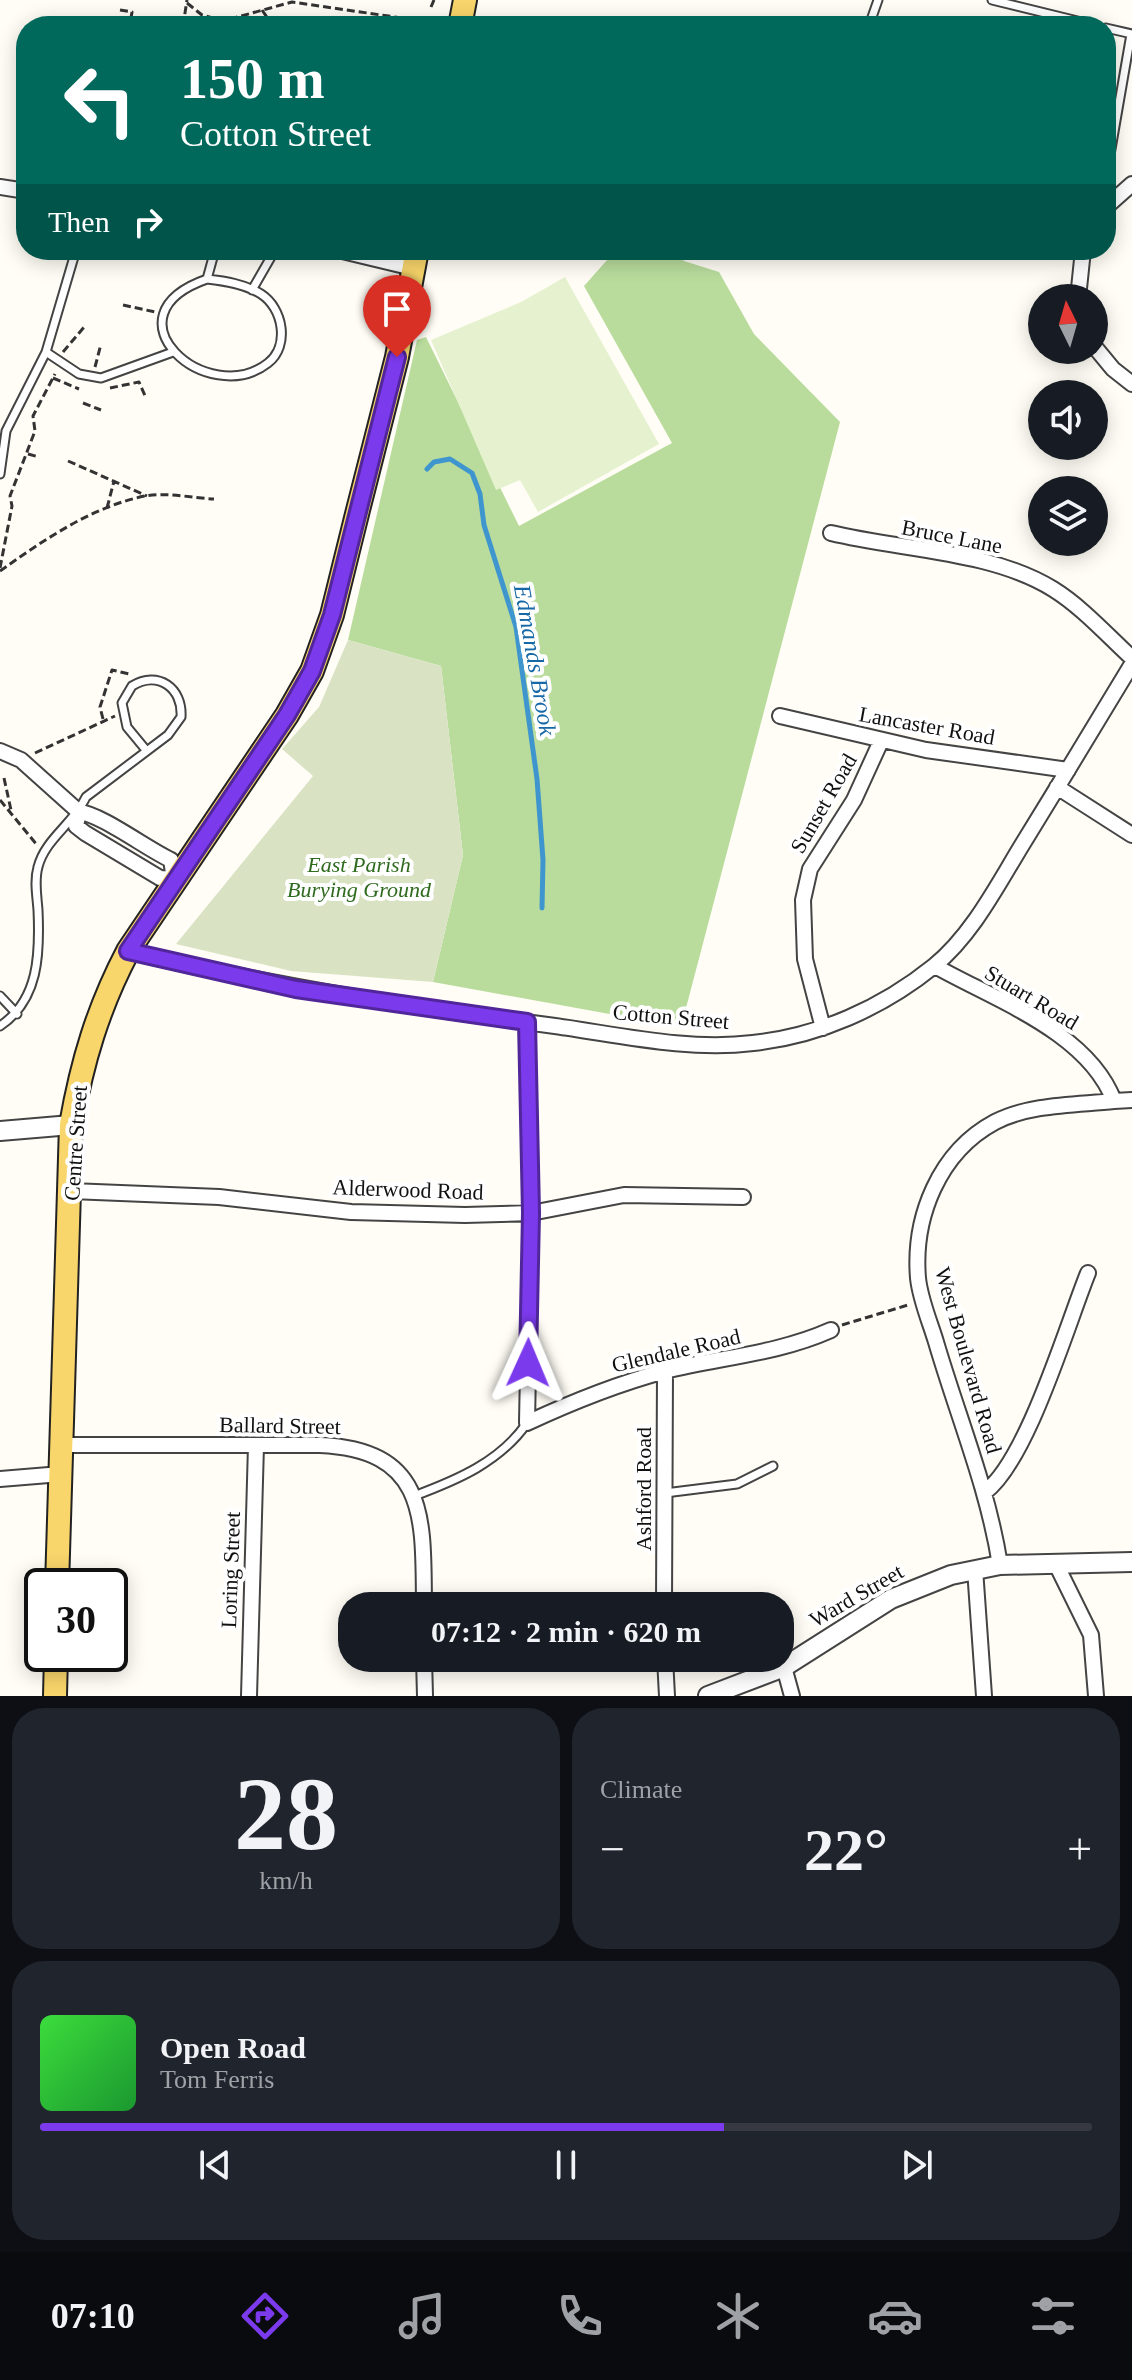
<!DOCTYPE html>
<meta charset="utf-8">
<style>
:root{--surface:#171b24;--page:#20242c;--text:#f1f3f6;--muted:#9ea1a6;--line:#363941;--accent:#7c3aed}
body{margin:0;font-family:"Times New Roman",serif;background:var(--page);color:var(--text);height:100vh;display:flex;flex-direction:column;font-size:30px;white-space:nowrap}
*{box-sizing:border-box;margin:0}
p{font-size:26px;color:var(--muted)}
.icon{flex:none;width:44px;height:44px;fill:none;stroke:currentColor;stroke-width:2;stroke-linecap:round;stroke-linejoin:round}
.map{position:relative;height:1696px;overflow:hidden}
.details{display:flex;flex-direction:column;gap:12px;padding:12px;background:#0d0f14;flex:1}
.details>*{flex:none}
.banner{position:absolute;left:16px;top:16px;width:1100px;height:244px;border-radius:32px;box-shadow:0 4px 20px #0003;background:#00695c;color:#fff;overflow:hidden}
.needle{width:52px;rotate:355deg}
.fabs{position:absolute;left:1028px;top:284px;display:grid;gap:16px}
.fabs a{display:grid;place-items:center;width:80px;height:80px;border-radius:50%;background:var(--surface);box-shadow:0 4px 20px #0003;font-size:40px}
.speed{position:absolute;left:24px;top:1568px;display:flex;gap:16px;font-size:40px;font-weight:700;text-align:center}
.speed>*{display:grid;place-content:center;width:104px;height:104px;border-radius:50%;background:var(--surface);box-shadow:0 4px 20px #0003;line-height:1}
.speed .limit{border:4px solid #111;border-radius:12px;background:#fff;color:#111}
.pin{position:absolute;display:grid;place-items:center;width:68px;height:68px;color:#fff;margin:-82px -34px;border-radius:50% 50% 50% 0;rotate:-45deg;box-shadow:0 0 8px #0007}
.pin .icon{rotate:45deg}
.me{position:absolute;width:88px;margin:-44px;rotate:1deg;stroke-linejoin:round;filter:drop-shadow(0 0 6px #0008)}
.turn{display:flex;align-items:center;gap:28px;height:168px;padding:0 32px;font-size:36px}
.turn .icon{width:104px;height:104px;stroke-width:2.5}
.turn b{display:block;font-size:56px;line-height:68px}
.then{display:flex;align-items:center;height:76px;padding:0 32px;background:#0003;gap:16px;font-size:30px}
.big{font-size:60px;font-weight:700;line-height:1.1}
.details .widget{flex:1;display:flex;flex-direction:column;justify-content:center;gap:12px;min-width:0;padding:0 28px;border-radius:32px;background:var(--page)}
.details .dial{align-items:center;gap:0}
.dial b{font-size:104px;line-height:1}
.song{display:flex;align-items:center;gap:24px}
.cover{width:96px;height:96px;border-radius:12px;background:linear-gradient(135deg,hsl(120 70% 55%),hsl(130 70% 35%))}
.played{height:8px;border-radius:4px;background:linear-gradient(90deg,var(--accent) 65%,var(--line) 65%)}
.keys{display:flex;justify-content:space-around;direction:ltr}
.heat{display:flex;justify-content:space-between;align-items:center;font-size:44px;direction:ltr}
.details .tiles{flex:1;display:grid;gap:12px;grid-template-columns:1fr 1fr}
.widget:last-child{grid-column:span 2}
.trip{position:absolute;left:338px;top:1592px;width:456px;height:80px;border-radius:32px;background:var(--surface);box-shadow:0 4px 20px #0003;font-weight:700;line-height:80px;text-align:center}
.tab-bar{display:flex;height:128px;justify-content:space-around;align-items:center;background:#090b0e;color:var(--muted)}
.tab-bar .icon{width:56px;height:56px}
.tab-bar .on{color:var(--accent)}
.tab-bar b{font-size:36px;color:var(--text)}
.map>svg:first-child{display:block}
</style>
<div class="map">
<svg width="1132" height="1696" viewBox="0 0 1132 1696">
<rect width="100%" height="100%" fill="#fffdf5"/>
<path fill="#b9dc9c" d="M616,250H671L684,261L719,272L754,334L840,422L681,1027L433,982L463,855L441,666L348,640L417,340L426,337L519,526L672,443L584,286Z"/>
<path fill="#d9e3c4" d="M348,640L441,666L463,855L433,982L291,971L176,944L313,776L282,749L319,707Z"/>
<path fill="#e6f2cf" d="M565,277L659,444L538,512L520,480L496,490L431,340L521,302Z"/>
<g fill="none" stroke-linecap="round" stroke-linejoin="round">
<path stroke="#3f96cf" stroke-width="5" d="M427,469L434,462L450,459L472,473L480,494L484,525L516,627L537,779L543,860L542,908"/>
<defs>
<path id="service" d="M992,0L1098,26
M871,20L878,0
M1106,28L1132,34
M1106,178L1131,34
M207,279C225,281 245,284 261,294C283,308 290,346 268,363C208,410 101,316 207,279Z
M207,279L215,250
M252,290L275,250
M46,352L79,374L101,378L173,352
M0,474L6,431L46,352L76,250
M0,996L17,1014
M0,1026C39,1000 40,954 38,910C37,896 34,881 38,867C45,839 74,823 86,797L168,735L181,717C183,688 158,670 132,686L122,703L127,727L146,750
M665,1493L737,1484L773,1466
M414,1496C457,1480 500,1462 527,1423"/>
<path id="minor" d="M0,187L26,191
M1106,207L1132,184
M338,250L413,268
M1078,298L1083,250
M1094,346L1113,369L1132,384
M831,533C901,550 992,551 1053,589C1082,607 1107,635 1132,658
M780,716L926,750L1068,770
M0,751L21,760L79,812C101,814 147,849 171,860L174,879L160,878L85,833L76,826L79,812
M1057,787L1132,835
M128,951C269,986 412,1007 555,1026C620,1035 688,1051 753,1043C819,1036 882,1008 934,966C972,935 997,886 1022,845C1059,785 1095,725 1132,664
M935,966C995,1000 1088,1032 1114,1101L1132,1100
M527,1022L531,1213L527,1423C572,1402 617,1384 665,1371C722,1357 777,1354 831,1330
M823,1028L805,959L803,900L810,869L854,800L881,741
M71,1191L219,1197L351,1212L465,1215L531,1213L624,1195L743,1197
M62,1445H320C429,1450 423,1520 424,1606
M0,1479L61,1474
M985,1492C1027,1461 1067,1325 1088,1273
M1056,1564L1091,1635L1096,1696
M1000,1565C988,1488 958,1417 936,1342C930,1322 920,1299 918,1278C913,1217 939,1152 995,1122C1030,1104 1076,1105 1114,1101
M975,1569L984,1696
M664,1606L665,1371
M424,1658L425,1696
M665,1658L667,1696
M784,1667L792,1696
M249,1696L256,1445"/>
<path id="tertiary" d="M0,1131L71,1125
M708,1696L784,1667L891,1599L951,1575L1000,1565L1132,1562"/>
<path id="primary" d="M460,26L465,0
M57,1586L71,1125C82,1062 98,1008 128,951L287,715L312,671L332,615L358,510L397,357L417,250
M55,1696L56,1654"/>
</defs>
<use href="#service" stroke="#444" stroke-width="11"/>
<use href="#minor" stroke="#444" stroke-width="18"/>
<use href="#tertiary" stroke="#444" stroke-width="22"/>
<use href="#primary" stroke="#222" stroke-width="26"/>
<path stroke="#333" stroke-width="3" stroke-dasharray="8 4" stroke-linecap="butt" d="M187,3L202,15L223,21L292,2L429,22L430,19
M431,7L434,0
M120,10L132,12L131,18L138,20L137,26
M262,10L273,26
M183,22L199,26
M157,26V25
M183,26L187,0
M123,305L155,312
M63,352L85,326
M95,367L101,344
M53,378L79,389
M110,388L139,382L146,398
M83,403L101,410
M28,454L39,457
M68,461L147,496
M107,508L114,481
M0,568L12,506L10,496L35,431L33,416L55,374
M0,571C44,540 91,507 145,496C166,492 193,498 214,499
M103,719L100,707L112,670L129,674
M35,753L115,716
M4,778L11,810
M0,800L37,845
M842,1325L908,1305"/>
<use href="#service" stroke="#fff" stroke-width="7"/>
<use href="#minor" stroke="#fff" stroke-width="14"/>
<use href="#tertiary" stroke="#fff" stroke-width="18"/>
<use href="#primary" stroke="#f9d66b" stroke-width="22"/>
</g>
<g fill="none" stroke-linecap="round" stroke-linejoin="round">
<defs>
<path id="route" d="M397,357L332,615L312,671L287,715L128,951L296,989L527,1022L531,1213L528,1363"/>
</defs>
<use href="#route" stroke="#51269a" stroke-width="20"/>
<use href="#route" stroke="#7c3aed" stroke-width="14"/>
</g>
<g text-anchor="middle" stroke-width="8" stroke-linejoin="round" paint-order="stroke">
<g font-size="22" fill="#111" stroke="#fff">
<text transform="translate(952 536) rotate(11)" y="8">Bruce Lane</text>
<text transform="translate(927 725) rotate(10)" y="8">Lancaster Road</text>
<text transform="translate(823 803) rotate(-60)" y="8">Sunset Road</text>
<text transform="translate(1032 997) rotate(31)" y="8">Stuart Road</text>
<text transform="translate(671 1016) rotate(5)" y="8">Cotton Street</text>
<text transform="translate(75 1143) rotate(-86)" y="8">Centre Street</text>
<text transform="translate(408 1189) rotate(2)" y="8">Alderwood Road</text>
<text transform="translate(676 1350) rotate(-13)" y="8">Glendale Road</text>
<text transform="translate(969 1360) rotate(74)" y="8">West Boulevard Road</text>
<text transform="translate(280 1425) rotate(1)" y="8">Ballard Street</text>
<text transform="translate(643 1489) rotate(-90)" y="8">Ashford Road</text>
<text transform="translate(230 1570) rotate(-88)" y="8">Loring Street</text>
<text transform="translate(856 1595) rotate(-30)" y="8">Ward Street</text>
</g>
<g font-size="22" font-style="italic" fill="#2f6b1f" stroke="#fff">
<text x="359" y="872">East Parish<tspan x="359" dy="25">Burying Ground</tspan></text>
</g>
<g font-size="24" font-style="italic" fill="#1768a6" stroke="#fff">
<text transform="translate(535 660) rotate(80)" y="8">Edmands Brook</text>
</g>
</g>
</svg>
<div class="fabs">
<a><svg class="needle" viewBox="-14 -14 28 28"><path d="M0-13l5 13h-10z" fill="#e53935"/><path d="M0 13l5-13h-10z" fill="#9ea1a6"/></svg></a>
<a><svg class="icon" aria-label="sound" viewBox="0 0 24 24"><path d="M4 9h4l5-4v14l-5-4H4zM17 9q2 3 0 6"/></svg></a>
<a><svg class="icon" aria-label="layers" viewBox="0 0 24 24"><path d="M12 4l9 5-9 5-9-5zM3 14l9 5 9-5"/></svg></a>
</div>
<div class="speed"><div class="limit">30</div></div>
<div class="pin" style="left:397px;top:357px;background:#d93025"><svg class="icon" aria-label="arrive" viewBox="0 0 24 24"><path d="M6 21V4h12l-3 4 3 4H6"/></svg></div>
<svg class="me" style="left:528px;top:1363px" viewBox="-20 -20 40 40"><path d="M0-17L14 15 0 8-14 15z" fill="#7c3aed" stroke="#fff" stroke-width="4"/></svg>
<div class="trip">07:12 · 2 min · 620 m</div>
<div class="banner">
<div class="turn"><svg class="icon" aria-label="left" viewBox="0 0 24 24"><path d="M17 20v-9H6M10 6l-5 5 5 5"/></svg><div><b>150 m</b>Cotton Street</div></div>
<div class="then">Then<svg class="icon" aria-label="right" viewBox="0 0 24 24"><path d="M7 20v-9h11M14 6l5 5-5 5"/></svg></div>
</div>
</div>
<section class="details">
<div class="tiles">
<div class="widget dial"><b>28</b><p>km/h</p></div>
<div class="widget"><p>Climate</p>
<div class="heat"><a>−</a><b class="big">22°</b><a>+</a></div>
</div>
<div class="widget">
<div class="song"><i class="cover"></i><div><b>Open Road</b><p>Tom Ferris</p></div></div>
<div class="played"></div>
<div class="keys"><svg class="icon" aria-label="previous" viewBox="0 0 24 24"><path d="M18 5L8 12l10 7zM5 5v14"/></svg><svg class="icon" aria-label="pause" viewBox="0 0 24 24"><path d="M8 5v14M16 5v14"/></svg><svg class="icon" aria-label="next" viewBox="0 0 24 24"><path d="M6 5l10 7-10 7zM19 5v14"/></svg></div>
</div>
</div>
</section>
<nav class="tab-bar">
<b>07:10</b>
<svg class="icon on" aria-label="directions" viewBox="0 0 24 24"><path d="M12 3l9 9-9 9-9-9zM9 14v-3h6M13 9l2 2-2 2"/></svg>
<svg class="icon" aria-label="music" viewBox="0 0 24 24"><path d="M9 18V5l10-2v13"/><circle cx="6" cy="18" r="3"/><circle cx="16" cy="16" r="3"/></svg>
<svg class="icon" aria-label="phone" viewBox="0 0 24 24"><path d="M5 4h4l2 5-3 2q2 4 5 5l2-3 5 2v4C11 20 4 13 5 4z"/></svg>
<svg class="icon" aria-label="climate" viewBox="0 0 24 24"><path d="M12 3v18M4 7l16 10M4 17L20 7"/></svg>
<svg class="icon" aria-label="car" viewBox="0 0 24 24"><path d="M5 17H2v-5l4-1 3-4h7l3 4 3 1v5h-3M9 17h6M6 11h13"/><circle cx="7" cy="17" r="2"/><circle cx="17" cy="17" r="2"/></svg>
<svg class="icon" aria-label="filters" viewBox="0 0 24 24"><path d="M4 7h16M4 17h16"/><circle cx="9" cy="7" r="2"/><circle cx="15" cy="17" r="2"/></svg>
</nav>
